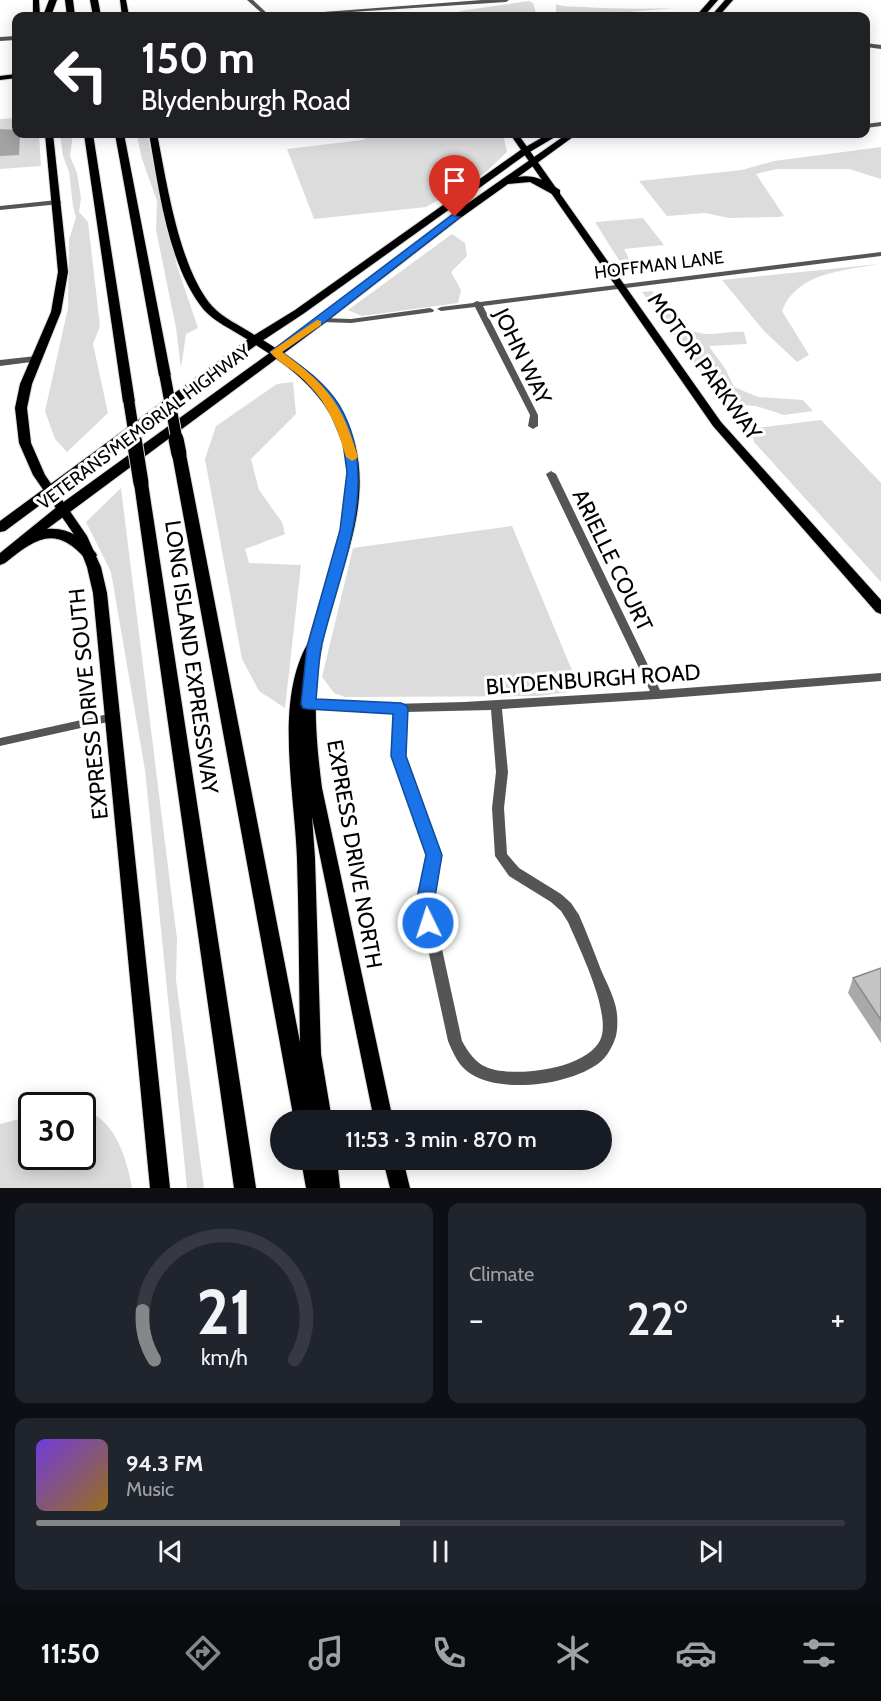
<!DOCTYPE html>
<meta charset="utf-8">
<style>
:root{--surface:#171b24;--page:#20242c;--text:#f1f3f6;--muted:#9ea1a6;--line:#363941;--accent:#858687}
body{margin:0;font-family:Cabin,sans-serif;background:var(--page);color:var(--text);height:100vh;display:flex;flex-direction:column;font-size:22px;white-space:nowrap}
*{box-sizing:border-box;margin:0}
p{font-size:20px;color:var(--muted)}
.icon{flex:none;width:33px;height:33px;fill:none;stroke:currentColor;stroke-width:2;stroke-linecap:round;stroke-linejoin:round}
.map{position:relative;height:1188px;overflow:hidden}
.panel{display:flex;flex-direction:column;gap:15px;padding:15px;background:#0d0f14;flex:1}
.panel>*{flex:none}
.hud{position:absolute;left:12px;top:12px;width:858px;height:126px;border-radius:12px;box-shadow:0 3px 15px #0003;background:#202124;color:#fff;overflow:hidden}
.speed{position:absolute;left:18px;top:1092px;display:flex;gap:12px;font-size:30px;font-weight:700;text-align:center}
.speed>*{display:grid;place-content:center;width:78px;height:78px;border-radius:50%;background:var(--surface);box-shadow:0 3px 15px #0003;line-height:1}
.speed .limit{border:3px solid #111;border-radius:9px;background:#fff;color:#111}
.pin{position:absolute;display:grid;place-items:center;width:51px;height:51px;color:#fff;margin:-62px -26px;border-radius:50% 50% 50% 0;rotate:-45deg;box-shadow:0 0 6px #0007}
.pin .icon{rotate:45deg}
.me{position:absolute;width:66px;margin:-33px;rotate:356deg;stroke-linejoin:round;filter:drop-shadow(0 0 4px #0008)}
.turn{display:flex;align-items:center;gap:21px;height:126px;padding:0 30px;font-size:27px}
.turn .icon{width:78px;height:78px;stroke-width:2.5}
.turn b{display:block;font-size:42px;line-height:51px}
.big{font-size:45px;font-weight:600;line-height:1.1}
.panel .card{flex:1;display:flex;flex-direction:column;justify-content:center;gap:9px;min-width:0;padding:0 21px;border-radius:12px;background:var(--page)}
.panel .dial{align-items:center;gap:0}
.dial svg{height:156px;overflow:visible;fill:none;stroke:var(--line);stroke-width:7;stroke-linecap:round;text-anchor:middle}
.dial text{fill:var(--text);stroke:none}
.song{display:flex;align-items:center;gap:18px}
.cover{width:72px;height:72px;border-radius:9px;background:linear-gradient(135deg,hsl(260 70% 55%),hsl(40 70% 35%))}
.played{height:6px;border-radius:3px;background:linear-gradient(90deg,var(--accent) 45%,var(--line) 45%)}
.keys{display:flex;justify-content:space-around;direction:ltr}
.heat{display:flex;justify-content:space-between;align-items:center;font-size:33px;direction:ltr}
.panel .tiles{flex:1;display:grid;gap:15px;grid-template-columns:1fr 1fr}
.card:last-child{grid-column:span 2}
.trip{position:absolute;left:270px;top:1110px;width:342px;height:60px;border-radius:30px;background:var(--surface);box-shadow:0 3px 15px #0003;font-weight:600;line-height:60px;text-align:center}
.tabs{display:flex;height:96px;justify-content:space-around;align-items:center;background:#090b0e;color:var(--muted)}
.tabs .icon{width:42px;height:42px}
.tabs .current{color:var(--accent)}
.tabs b{font-size:27px;color:var(--text)}
.map>svg:first-child{display:block}
</style>
<div class="map">
<svg width="881" height="1188" viewBox="0 0 881 1188">
<rect width="100%" height="100%" fill="#fff"/>
<path fill="#dcdcdc" d="M529,1L533,3L536,13L533,16H452L460,11Z
M556,4C566,8 573,6 583,7C614,9 643,9 674,8L585,16H556Z
M16,118V134H39L41,166L0,169V119Z
M60,134H73L70,156L77,173L81,198L79,212L88,222L100,326L93,344L108,413L67,452L55,439L45,411L68,308L69,240L76,217L73,206L69,172L63,156Z
M137,134H147L177,266L198,328L186,334L181,368L176,328L156,230L157,201L141,156Z
M370,134H503L507,152L485,173L426,207L314,219L287,149L362,140L371,136Z
M881,147V179L849,169H777L756,174L784,216L779,217L729,218L705,213L667,216L639,181L742,170L774,161Z
M643,218L664,245L624,249L633,267L627,273L595,222Z
M452,234L465,243L467,256L451,272L461,290L458,303L362,316L348,310Z
M879,264C843,271 797,272 782,311L809,355L797,362L764,331L722,280Z
M652,291C667,311 682,335 711,334C722,334 732,331 744,332L747,344L709,346L726,370L734,387L758,397L803,400L813,411L784,415L756,406L725,404L642,292Z
M293,382L296,414L251,459L259,490L282,522L285,534L245,549L249,563L301,565L285,708L259,691L242,659L205,459L216,426L277,384Z
M821,420L881,483V582L754,442L752,433L756,428Z
M121,488L177,939L176,980L204,1188H187L145,770L111,572L86,522Z
M512,526L576,680L568,692L538,696L345,697L334,693L322,677L353,548Z
M83,1110C115,1118 127,1159 132,1188H0V1124L31,1116L32,1156H82Z"/>
<path fill="#a3a3a3" d="M0,129L16,130V134H20L19,155L0,156Z"/>
<g fill="none" stroke-linecap="round" stroke-linejoin="round">
<defs>
<path id="major" d="M33,0H39L40,16H33Z
M120,0H126L129,16H122Z
M16,74V78L0,80V76Z
M45,134H53L68,272L61,312L32,384L27,408L31,443L45,475L87,536L101,567L107,593L170,1188H150L93,593L87,567L75,536L33,475L19,443L15,408L20,384L51,312L58,272Z
M149,134H157C167,183 179,268 212,306C223,318 239,325 253,334C296,360 342,392 355,444C373,514 334,581 321,648C312,694 316,742 322,788L393,1120H374L306,788C301,742 297,694 307,648C321,582 364,510 342,441C327,392 287,364 245,338C231,329 215,322 204,310C168,266 159,189 149,134Z
M510,134H518L721,422L881,600V614L876,612L713,426Z
M383,1160H403L410,1188H390Z"/>
<path id="highway" d="M49,0H57L51,16H43Z
M65,0H73L75,16H67Z
M90,0H98L101,16H93Z
M710,0H718L704,16H696Z
M725,0H733L719,16H711Z
M84,134H93L135,402L129,406L123,402Z
M115,134H124L171,376L165,380L159,376Z
M522,134H560L528,153L303,314L259,343L5,531L0,532V521L251,337L295,310L522,149L543,137H526Z
M567,134H577L518,177C534,174 546,181 560,190V194H552L530,182L508,184L459,219L326,322L47,529C68,527 81,537 95,552L97,555L95,558H85C54,524 35,539 5,563L0,565V553L58,506L318,318L451,215Z
M179,450L186,454L300,1042C299,981 299,920 297,859C295,794 274,701 308,643H320L322,647L308,689L306,732L315,858L321,1054L332,1120H294L172,454Z
M141,479L148,483L256,1188H234L134,483Z
M301,1160H337L340,1188H306Z"/>
</defs>
<use href="#major" stroke="#dbdbdb" stroke-width="2"/>
<use href="#highway" stroke="#dbdbdb" stroke-width="2"/>
<path fill="#555" fill-rule="evenodd" d="M247,0H253L270,16L482,0H509L506,2L290,16H265Z
M16,36V40L0,41V37Z
M866,43L881,45V49L866,47Z
M881,122V126L866,128V124Z
M818,134H826L820,137L817,135Z
M57,200L61,202L60,204L0,210V206Z
M881,252V256L483,306L538,415V426L533,429L528,426L530,415L475,307L441,311L437,309L441,307L473,303L477,301L480,302Z
M430,308L434,310L433,312L351,323L322,322L318,320L322,318L351,319Z
M36,356L39,357V361L0,366V360Z
M551,471L556,474L660,690L881,673V681L657,699L502,709L508,772L504,808L507,854L519,868L561,894L571,903L579,915C587,933 594,952 601,970C606,981 612,993 615,1004C618,1014 618,1027 616,1036C613,1046 607,1057 599,1063C570,1085 503,1094 471,1074C459,1067 453,1053 448,1041L418,903L428,855L392,755L395,712L308,708L304,707L302,704L304,701L308,700L392,704L464,702L650,691L546,474ZM491,710L496,772L492,808L495,856L509,876L551,902L561,911L568,922C580,950 608,1006 602,1035C594,1069 513,1079 486,1067C475,1062 468,1052 462,1041L432,903L440,855L404,755L406,712Z
M113,713L117,714L119,717L117,720L0,746V738Z"/>
<use href="#major" fill="#000" fill-rule="evenodd"/>
<use href="#highway" fill="#000" fill-rule="evenodd"/>
<defs>
<path id="highway-bridge-far1" d="M165,376L177,440
M129,402L135,440"/>
<path id="highway-bridge" d="M134,439L141,483
M176,439L179,454"/>
</defs>
<use href="#highway-bridge-far1" stroke="#dbdbdb" stroke-width="13" stroke-linecap="butt"/>
<use href="#highway-bridge" stroke="#dbdbdb" stroke-width="17" stroke-linecap="butt"/>
<use href="#highway-bridge-far1" stroke="#000" stroke-width="11"/>
<use href="#highway-bridge" stroke="#000" stroke-width="15"/>
</g>
<path fill="#a9a9a9" d="M881,968V1043L848,993L853,978Z"/>
<path fill="#c4c4c4" stroke="#898989" stroke-width="1.5" d="M881,968V1020L853,978Z"/>
<path fill="#1a73e8" stroke="#114b97" stroke-width="1.5" d="M452,215L460,217L325,322L282,352C303,367 325,383 339,405C383,479 340,569 322,644C318,662 318,681 316,699L401,703L406,705L408,708L406,756L442,855L434,903L436,923L434,928L428,931L422,928L416,903L426,855L391,756L393,714L308,709L303,708L301,704L307,647L340,530L347,472L343,443L328,407L303,378L270,352Z"/>
<path fill="#f59e0b" d="M317,320L321,321V325L282,352C327,385 342,403 358,457L356,459L352,461L346,457C337,426 327,401 303,379C293,369 279,363 270,352Z"/>
<g text-anchor="middle" stroke-width="6" stroke-linejoin="round" paint-order="stroke">
<g font-size="18" fill="#000" stroke="#fff">
<text transform="translate(659 265) rotate(-7)" y="6">HOFFMAN LANE</text>
<text transform="translate(144 427) rotate(-37)" y="6">VETERANS MEMORIAL HIGHWAY</text>
</g>
<g font-size="22" fill="#000" stroke="#fff">
<text transform="translate(523 356) rotate(64)" y="8">JOHN WAY</text>
<text transform="translate(705 366) rotate(54)" y="8">MOTOR PARKWAY</text>
<text transform="translate(613 560) rotate(64)" y="8">ARIELLE COURT</text>
<text transform="translate(192 657) rotate(82)" y="8">LONG ISLAND EXPRESSWAY</text>
<text transform="translate(593 679) rotate(-4)" y="8">BLYDENBURGH ROAD</text>
<text transform="translate(88 704) rotate(-96)" y="8">EXPRESS DRIVE SOUTH</text>
<text transform="translate(355 854) rotate(80)" y="8">EXPRESS DRIVE NORTH</text>
</g>
</g>
</svg>
<div class="speed"><div class="limit">30</div></div>
<div class="pin" style="left:455px;top:217px;background:#d93025"><svg class="icon" aria-label="arrive" viewBox="0 0 24 24"><path d="M6 21V4h12l-3 4 3 4H6"/></svg></div>
<svg class="me" style="left:428px;top:923px" viewBox="-20 -20 40 40"><circle r="17" fill="#1a73e8" stroke="#fff" stroke-width="3"/><path d="M0-11L8 9 0 5-8 9z" fill="#fff"/></svg>
<div class="trip">11:53 · 3 min · 870 m</div>
<div class="hud">
<div class="turn"><svg class="icon" aria-label="left" viewBox="0 0 24 24"><path d="M17 20v-9H6M10 6l-5 5 5 5"/></svg><div><b>150 m</b>Blydenburgh Road</div></div>
</div>
</div>
<section class="panel">
<div class="tiles">
<div class="card dial"><svg viewBox="0 0 100 80">
<path d="M14 69A42 42 0 1 1 86 69"/>
<path d="M14 69A42 42 0 0 1 8 44" stroke="#858687"/>
<text x="50" y="56" font-size="32" font-weight="700">21</text>
<text x="50" y="72" font-size="11">km/h</text>
</svg></div>
<div class="card"><p>Climate</p>
<div class="heat"><a>−</a><b class="big">22°</b><a>+</a></div>
</div>
<div class="card">
<div class="song"><i class="cover"></i><div><b>94.3 FM</b><p>Music</p></div></div>
<div class="played"></div>
<div class="keys"><svg class="icon" aria-label="previous" viewBox="0 0 24 24"><path d="M18 5L8 12l10 7zM5 5v14"/></svg><svg class="icon" aria-label="pause" viewBox="0 0 24 24"><path d="M8 5v14M16 5v14"/></svg><svg class="icon" aria-label="next" viewBox="0 0 24 24"><path d="M6 5l10 7-10 7zM19 5v14"/></svg></div>
</div>
</div>
</section>
<nav class="tabs">
<b>11:50</b>
<svg class="icon current" aria-label="directions" viewBox="0 0 24 24"><path d="M12 3l9 9-9 9-9-9zM9 14v-3h6M13 9l2 2-2 2"/></svg>
<svg class="icon" aria-label="music" viewBox="0 0 24 24"><path d="M9 18V5l10-2v13"/><circle cx="6" cy="18" r="3"/><circle cx="16" cy="16" r="3"/></svg>
<svg class="icon" aria-label="phone" viewBox="0 0 24 24"><path d="M5 4h4l2 5-3 2q2 4 5 5l2-3 5 2v4C11 20 4 13 5 4z"/></svg>
<svg class="icon" aria-label="climate" viewBox="0 0 24 24"><path d="M12 3v18M4 7l16 10M4 17L20 7"/></svg>
<svg class="icon" aria-label="car" viewBox="0 0 24 24"><path d="M5 17H2v-5l4-1 3-4h7l3 4 3 1v5h-3M9 17h6M6 11h13"/><circle cx="7" cy="17" r="2"/><circle cx="17" cy="17" r="2"/></svg>
<svg class="icon" aria-label="filters" viewBox="0 0 24 24"><path d="M4 7h16M4 17h16"/><circle cx="9" cy="7" r="2"/><circle cx="15" cy="17" r="2"/></svg>
</nav>
